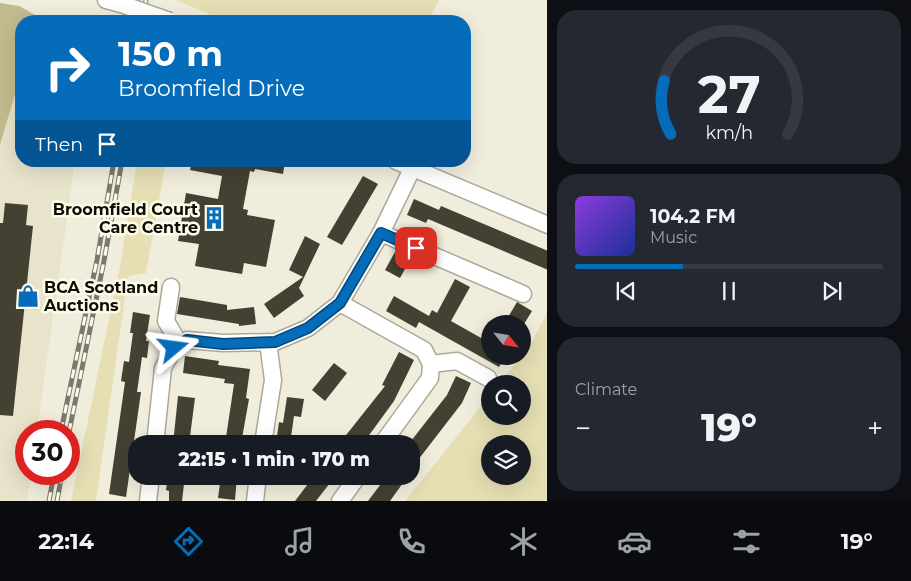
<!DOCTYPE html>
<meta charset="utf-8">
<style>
:root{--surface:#171b24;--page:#242831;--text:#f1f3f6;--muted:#9ea1a6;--line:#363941;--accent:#046cb8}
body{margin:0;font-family:Montserrat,sans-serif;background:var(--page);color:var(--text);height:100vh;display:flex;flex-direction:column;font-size:19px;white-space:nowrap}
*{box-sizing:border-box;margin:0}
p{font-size:16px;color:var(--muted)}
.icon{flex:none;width:28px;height:28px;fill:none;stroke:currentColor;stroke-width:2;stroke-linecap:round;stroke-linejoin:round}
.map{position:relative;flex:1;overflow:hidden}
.side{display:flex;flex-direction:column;gap:10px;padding:10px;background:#0d0f14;width:364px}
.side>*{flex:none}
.guide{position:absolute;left:15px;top:15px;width:456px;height:152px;border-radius:20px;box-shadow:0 5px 20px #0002;background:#046cb8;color:#fff;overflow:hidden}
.needle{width:32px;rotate:120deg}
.fabs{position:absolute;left:481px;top:315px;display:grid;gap:10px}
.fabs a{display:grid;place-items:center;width:50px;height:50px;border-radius:50%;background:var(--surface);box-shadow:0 5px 20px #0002;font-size:25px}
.speed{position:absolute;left:15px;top:420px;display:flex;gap:10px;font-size:25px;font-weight:700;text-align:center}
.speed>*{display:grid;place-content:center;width:65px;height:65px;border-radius:50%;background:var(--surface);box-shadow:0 5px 20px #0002;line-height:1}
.speed .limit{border:8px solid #d22;background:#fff;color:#111}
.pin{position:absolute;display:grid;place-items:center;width:42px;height:42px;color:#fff;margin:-21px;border-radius:10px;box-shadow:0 2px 8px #0006}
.me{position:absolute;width:55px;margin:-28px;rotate:74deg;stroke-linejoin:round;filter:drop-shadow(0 0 4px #0008)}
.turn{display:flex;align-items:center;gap:18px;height:105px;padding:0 20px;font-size:22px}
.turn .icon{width:65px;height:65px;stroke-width:2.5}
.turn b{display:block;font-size:35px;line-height:42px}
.then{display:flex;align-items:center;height:48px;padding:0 20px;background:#0003;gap:10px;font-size:19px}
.big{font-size:38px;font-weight:800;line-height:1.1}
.side .widget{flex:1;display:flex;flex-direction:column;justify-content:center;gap:8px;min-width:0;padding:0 18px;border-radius:20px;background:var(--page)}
.side .dial{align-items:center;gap:0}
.dial svg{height:130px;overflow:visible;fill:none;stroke:var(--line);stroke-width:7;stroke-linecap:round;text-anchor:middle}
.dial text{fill:var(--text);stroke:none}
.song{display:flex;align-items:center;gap:15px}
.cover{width:60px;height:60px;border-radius:8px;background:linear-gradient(135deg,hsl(270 70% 55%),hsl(230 70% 35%))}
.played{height:5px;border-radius:2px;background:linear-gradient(90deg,var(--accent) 35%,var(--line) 35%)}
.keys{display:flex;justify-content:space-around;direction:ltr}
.heat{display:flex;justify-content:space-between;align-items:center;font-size:28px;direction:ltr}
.trip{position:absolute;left:128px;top:435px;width:292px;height:50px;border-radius:20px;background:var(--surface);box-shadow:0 5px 20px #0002;font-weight:800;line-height:50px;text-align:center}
.tab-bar{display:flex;height:80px;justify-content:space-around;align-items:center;background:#090b0e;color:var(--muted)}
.tab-bar .icon{width:35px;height:35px}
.tab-bar .active{color:var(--accent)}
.tab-bar b{font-size:22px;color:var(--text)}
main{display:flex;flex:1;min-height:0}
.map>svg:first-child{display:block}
</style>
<main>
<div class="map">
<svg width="548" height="501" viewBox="0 0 548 501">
<rect width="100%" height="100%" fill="#f0eddc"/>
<path fill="#e8e4cb" d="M21,74V161H75L37,431H26V474H31L27,501H0V145Z"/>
<path fill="#e6dfb4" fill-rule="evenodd" d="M176,0H439L428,21H225Z
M137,161H166L146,273L128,276L96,501H71L119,272Z
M547,313V499L543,501H405L490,395V416H522V384H499L531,344ZM490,444H522V476H490Z"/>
<path fill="#c2bb8e" d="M0,3L19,6L39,17L37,21H21V74L0,145Z"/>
<path fill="#444133" d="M192,161H285L283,174L255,169L254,172L250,171L243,209L248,210L247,215L275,220L266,267L244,263L242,274L195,266L199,244L178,241L186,193L218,199L222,176L190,170Z
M363,176L378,184L342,245L327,237Z
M414,199L439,210L441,206L548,251V270L428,219L426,223L407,215Z
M5,203L28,205L26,225L33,226L13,416L0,415V223H3Z
M305,236L320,244L299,288L304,296L274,318L264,304L303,277L289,270Z
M395,252L410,260L400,278L385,270Z
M455,279L470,287L451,321L490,343V356H505L499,367L419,322L416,328L386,311L394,296L429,316L432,310L437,313Z
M180,297L227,305V310L254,307L256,324L239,326V324L177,314Z
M517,302L532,311L524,324H504Z
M133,312L150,315L146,341H149L147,358L142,357L137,392H141L126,497L109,494L125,382L121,381L124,361L129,362L133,333H130Z
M399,352L414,360L394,401L367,438L366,436L360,444H339L385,386L382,385Z
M185,356L219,361L218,365L250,369L246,398L249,399L241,444H225L234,384L224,383L225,379L183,373Z
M334,363L347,373L325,401L312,390Z
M456,376L471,383L462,403L411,469V441L447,395Z
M178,396L195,398L189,444H173Z
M287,397L304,399L301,417L294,416L290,444H276L279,422L283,423Z
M168,476H185L182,501H169V491L166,490Z
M221,476H237L235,500L218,498Z
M314,476H321L330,483L316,501H295Z
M387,476H408L390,501H368Z"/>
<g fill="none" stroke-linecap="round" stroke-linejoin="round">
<defs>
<path id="minor" d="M106,0L121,4
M396,161L548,225
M381,233L523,294
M171,287L166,321L180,345
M340,303L424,350L431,364L430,378L382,444
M431,364L457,361L488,378
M155,444L163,368L174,348L187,340L223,343L275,342L308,328L340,303L381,233L412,169
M263,444L273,380L268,342
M148,501L151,476
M255,501L258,476
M340,501L358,476"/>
</defs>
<use href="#minor" stroke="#aba998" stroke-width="19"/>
<use href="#minor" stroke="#fff" stroke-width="16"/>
<defs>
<path id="rail" d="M135,21L138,0
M143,21L146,0
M61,431L97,260L114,161
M69,432L104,261L122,161
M49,501L54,474
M57,501L62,474"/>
</defs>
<use href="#rail" stroke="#7b796d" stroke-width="5"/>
<use href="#rail" stroke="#fefbe9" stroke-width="3" stroke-dasharray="9" stroke-linecap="butt"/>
<defs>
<path id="minor-bridge" d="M121,4L170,21"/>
</defs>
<use href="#minor-bridge" stroke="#aba998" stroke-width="19" stroke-linecap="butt"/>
<use href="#minor-bridge" stroke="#fff" stroke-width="16"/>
</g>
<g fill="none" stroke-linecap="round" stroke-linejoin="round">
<defs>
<path id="route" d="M174,348L187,340L223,344L275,342L308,328L340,303L381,233L416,248"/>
</defs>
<use href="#route" stroke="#034678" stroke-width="12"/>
<use href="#route" stroke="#046cb8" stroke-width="9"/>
</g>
<defs>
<symbol id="building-bare" viewBox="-9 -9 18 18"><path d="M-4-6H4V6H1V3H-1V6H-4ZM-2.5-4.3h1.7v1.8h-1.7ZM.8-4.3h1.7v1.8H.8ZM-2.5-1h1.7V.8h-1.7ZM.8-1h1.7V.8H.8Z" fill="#046cb8" stroke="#fefbe9" stroke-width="2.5" paint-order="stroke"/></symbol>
<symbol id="shop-bare" viewBox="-9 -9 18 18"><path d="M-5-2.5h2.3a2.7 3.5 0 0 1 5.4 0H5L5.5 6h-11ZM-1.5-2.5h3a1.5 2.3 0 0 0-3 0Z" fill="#046cb8" stroke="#fefbe9" stroke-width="2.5" paint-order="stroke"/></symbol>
</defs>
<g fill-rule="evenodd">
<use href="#building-bare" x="198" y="202" width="32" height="32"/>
<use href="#shop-bare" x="12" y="280" width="32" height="32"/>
</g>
<g text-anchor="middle" stroke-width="5" stroke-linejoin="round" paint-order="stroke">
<g font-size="16" font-weight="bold" fill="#0e0d07" stroke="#fefbe9" text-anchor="end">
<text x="198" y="215">Broomfield Court<tspan x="198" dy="18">Care Centre</tspan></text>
<text x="44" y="293" text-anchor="start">BCA Scotland<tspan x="44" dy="18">Auctions</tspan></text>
</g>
</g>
</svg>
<div class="fabs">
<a><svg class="needle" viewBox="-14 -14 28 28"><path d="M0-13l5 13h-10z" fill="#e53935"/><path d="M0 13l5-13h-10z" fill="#9ea1a6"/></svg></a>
<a><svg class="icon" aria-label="search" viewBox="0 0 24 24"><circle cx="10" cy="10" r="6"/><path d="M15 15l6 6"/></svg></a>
<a><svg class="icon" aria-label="layers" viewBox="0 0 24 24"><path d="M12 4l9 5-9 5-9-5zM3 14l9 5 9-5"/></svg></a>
</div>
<div class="speed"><div class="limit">30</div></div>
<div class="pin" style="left:416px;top:248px;background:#d93025"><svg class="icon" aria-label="arrive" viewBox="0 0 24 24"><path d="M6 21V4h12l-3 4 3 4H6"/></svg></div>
<svg class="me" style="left:174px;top:348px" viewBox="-20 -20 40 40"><path d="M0-17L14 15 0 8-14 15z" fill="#046cb8" stroke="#fff" stroke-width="4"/></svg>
<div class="trip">22:15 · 1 min · 170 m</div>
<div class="guide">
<div class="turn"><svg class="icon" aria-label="right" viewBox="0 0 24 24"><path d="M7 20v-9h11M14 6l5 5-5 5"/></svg><div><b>150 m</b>Broomfield Drive</div></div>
<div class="then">Then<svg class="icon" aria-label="arrive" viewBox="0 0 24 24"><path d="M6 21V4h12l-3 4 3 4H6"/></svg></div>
</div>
</div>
<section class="side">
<div class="widget dial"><svg viewBox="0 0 100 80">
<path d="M14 69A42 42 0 1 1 86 69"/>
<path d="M14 69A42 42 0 0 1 10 36" stroke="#046cb8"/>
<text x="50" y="56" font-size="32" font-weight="700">27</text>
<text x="50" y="72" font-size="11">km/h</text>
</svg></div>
<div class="widget">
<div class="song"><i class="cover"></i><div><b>104.2 FM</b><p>Music</p></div></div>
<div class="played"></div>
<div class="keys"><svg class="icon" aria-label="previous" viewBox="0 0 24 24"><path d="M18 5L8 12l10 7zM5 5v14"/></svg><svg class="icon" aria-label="pause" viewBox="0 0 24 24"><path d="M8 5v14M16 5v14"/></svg><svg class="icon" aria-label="next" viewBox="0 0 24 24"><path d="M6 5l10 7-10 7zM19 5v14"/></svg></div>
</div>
<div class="widget"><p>Climate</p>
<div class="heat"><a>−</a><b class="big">19°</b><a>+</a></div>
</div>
</section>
</main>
<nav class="tab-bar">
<b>22:14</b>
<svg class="icon active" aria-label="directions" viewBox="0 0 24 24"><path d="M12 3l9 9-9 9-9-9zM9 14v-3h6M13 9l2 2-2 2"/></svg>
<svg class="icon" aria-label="music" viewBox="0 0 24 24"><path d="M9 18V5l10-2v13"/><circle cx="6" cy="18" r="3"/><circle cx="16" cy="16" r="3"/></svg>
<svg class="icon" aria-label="phone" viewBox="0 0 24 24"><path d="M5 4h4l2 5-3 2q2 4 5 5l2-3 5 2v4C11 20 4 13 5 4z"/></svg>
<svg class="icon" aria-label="climate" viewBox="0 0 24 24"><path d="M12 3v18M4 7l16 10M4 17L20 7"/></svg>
<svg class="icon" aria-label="car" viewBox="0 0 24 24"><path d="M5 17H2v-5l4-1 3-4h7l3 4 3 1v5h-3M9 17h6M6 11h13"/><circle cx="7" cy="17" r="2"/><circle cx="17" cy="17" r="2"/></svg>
<svg class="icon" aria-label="filters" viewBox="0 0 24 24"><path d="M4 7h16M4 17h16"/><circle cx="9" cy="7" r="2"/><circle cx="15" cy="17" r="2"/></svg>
<b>19°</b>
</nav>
